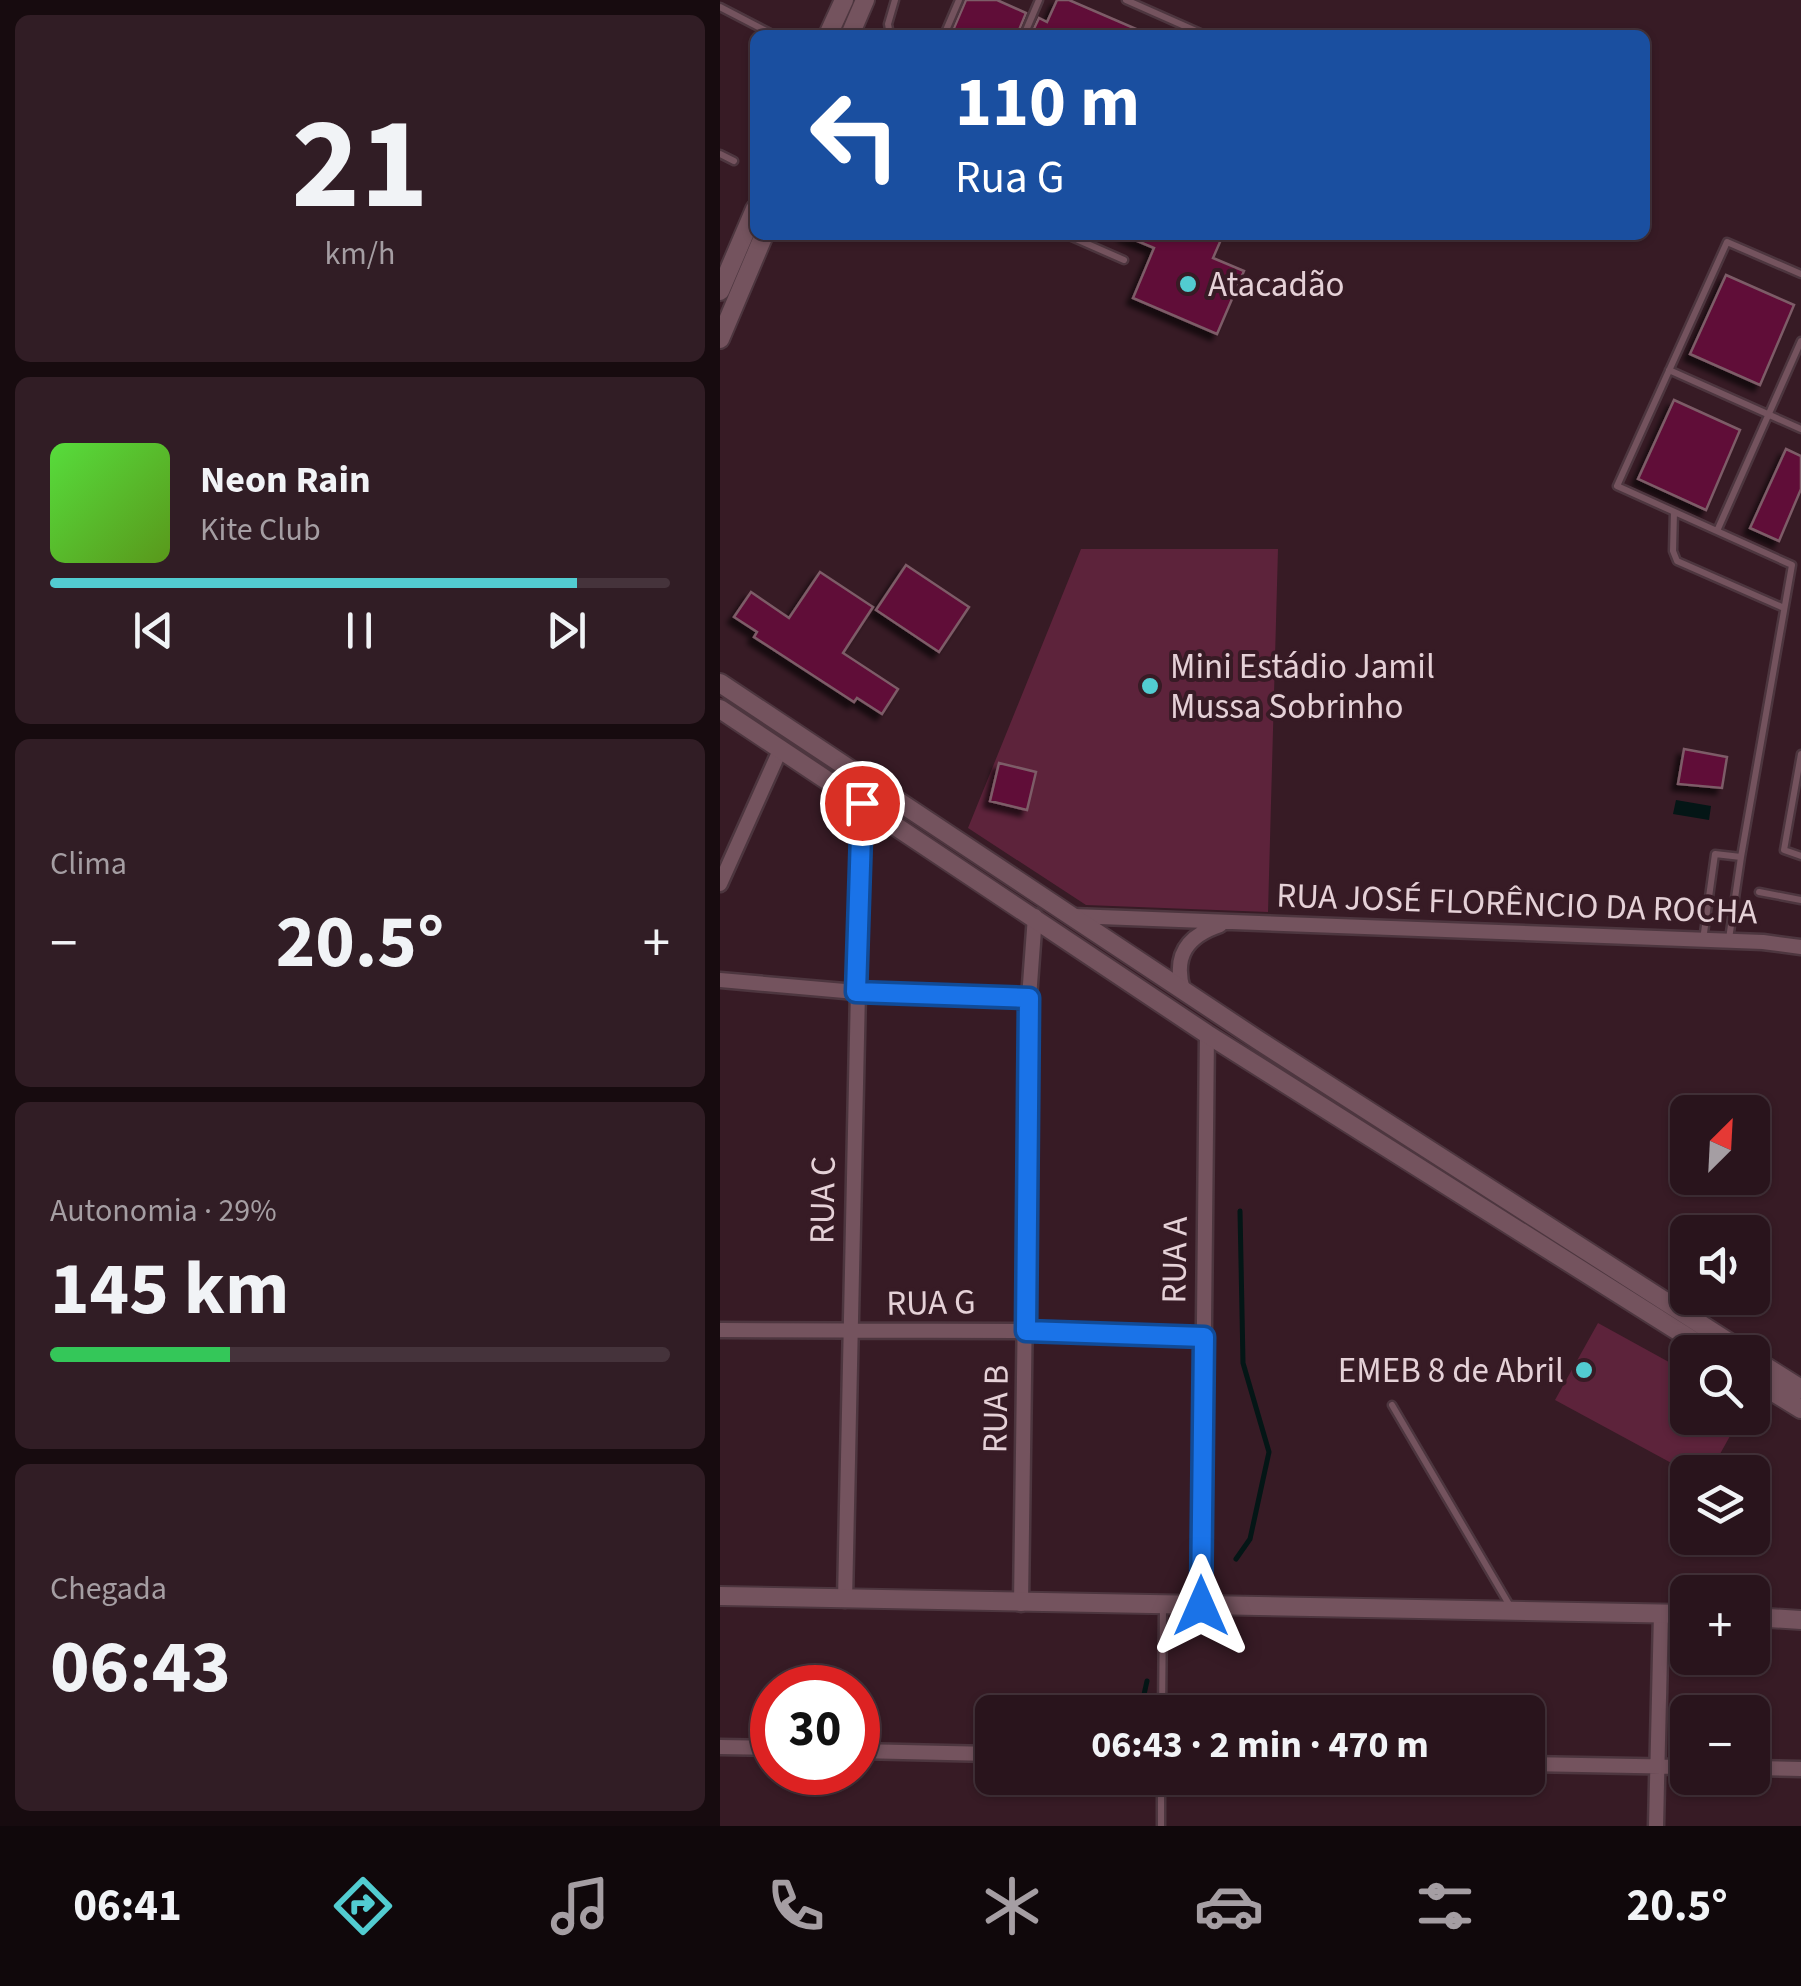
<!DOCTYPE html>
<html lang="pt">
<meta charset="utf-8">
<style>
:root{--surface:#29141c;--page:#311d25;--text:#f1f3f6;--muted:#a59ea3;--line:#45333b;--accent:#52ccd1}
body{margin:0;font-family:"Source Sans 3",sans-serif;background:var(--page);color:var(--text);height:100vh;display:flex;flex-direction:column;font-size:38px;white-space:nowrap}
*{box-sizing:border-box;margin:0}
p{font-size:32px;color:var(--muted)}
.icon{flex:none;width:55px;height:55px;fill:none;stroke:currentColor;stroke-width:2;stroke-linecap:round;stroke-linejoin:round}
.map{position:relative;flex:1;overflow:hidden}
.sheet{display:flex;flex-direction:column;gap:15px;padding:15px;background:#170b0f;width:720px}
.sheet>*{flex:none}
.hud{position:absolute;left:30px;top:30px;width:900px;height:210px;border-radius:15px;box-shadow:0 2px 8px #0004,0 0 0 2px var(--line);background:#1a4fa0;color:#fff;overflow:hidden}
.needle{width:65px;rotate:24deg}
.controls{position:absolute;left:950px;top:1095px;display:grid;gap:20px}
.controls a{display:grid;place-items:center;width:100px;height:100px;border-radius:15px;background:var(--surface);box-shadow:0 2px 8px #0004,0 0 0 2px var(--line);font-size:50px}
.speed{position:absolute;left:30px;top:1665px;display:flex;gap:20px;font-size:50px;font-weight:700;text-align:center}
.speed>*{display:grid;place-content:center;width:130px;height:130px;border-radius:50%;background:var(--surface);box-shadow:0 2px 8px #0004,0 0 0 2px var(--line);line-height:1}
.speed .limit{border:15px solid #d22;background:#fff;color:#111}
.pin{position:absolute;display:grid;place-items:center;width:85px;height:85px;color:#fff;margin:-42px;border:5px solid #fff;border-radius:50%;box-shadow:0 2px 10px #0007}
.me{position:absolute;width:110px;margin:-55px;rotate:0deg;stroke-linejoin:round;filter:drop-shadow(0 0 8px #0008)}
.turn{display:flex;align-items:center;gap:35px;height:210px;padding:0 40px;font-size:45px}
.turn .icon{width:130px;height:130px;stroke-width:2.5}
.turn b{display:block;font-size:70px;line-height:85px}
.big{font-size:75px;font-weight:700;line-height:1.1}
.sheet .tile{flex:1;display:flex;flex-direction:column;justify-content:center;gap:15px;min-width:0;padding:0 35px;border-radius:15px;background:var(--page)}
.sheet .dial{align-items:center;gap:0}
.dial b{font-size:130px;line-height:1}
.song{display:flex;align-items:center;gap:30px}
.cover{width:120px;height:120px;border-radius:15px;background:linear-gradient(135deg,hsl(110 70% 55%),hsl(90 70% 35%))}
.played{height:10px;border-radius:5px;background:linear-gradient(90deg,var(--accent) 85%,var(--line) 85%)}
.keys{display:flex;justify-content:space-around;direction:ltr}
.heat{display:flex;justify-content:space-between;align-items:center;font-size:55px;direction:ltr}
.charge{height:15px;border-radius:8px;background:linear-gradient(90deg,#34c759 29%,var(--line) 0)}
.trip{position:absolute;left:255px;top:1695px;width:570px;height:100px;border-radius:15px;background:var(--surface);box-shadow:0 2px 8px #0004,0 0 0 2px var(--line);font-weight:700;line-height:100px;text-align:center}
.tab-bar{display:flex;height:160px;justify-content:space-around;align-items:center;background:#10080b;color:var(--muted)}
.tab-bar .icon{width:70px;height:70px}
.tab-bar .current{color:var(--accent)}
.tab-bar b{font-size:45px;color:var(--text)}
main{display:flex;flex:1;min-height:0}
.map>svg:first-child{display:block}
</style>
<main>
<section class="sheet">
<div class="tile dial"><b>21</b><p>km/h</p></div>
<div class="tile">
<div class="song"><i class="cover"></i><div><b>Neon Rain</b><p>Kite Club</p></div></div>
<div class="played"></div>
<div class="keys"><svg class="icon" aria-label="previous" viewBox="0 0 24 24"><path d="M18 5L8 12l10 7zM5 5v14"/></svg><svg class="icon" aria-label="pause" viewBox="0 0 24 24"><path d="M8 5v14M16 5v14"/></svg><svg class="icon" aria-label="next" viewBox="0 0 24 24"><path d="M6 5l10 7-10 7zM19 5v14"/></svg></div>
</div>
<div class="tile"><p>Clima</p>
<div class="heat"><a>−</a><b class="big">20.5°</b><a>+</a></div>
</div>
<div class="tile"><p>Autonomia · 29%</p><b class="big">145 km</b><div class="charge"></div></div>
<div class="tile"><p>Chegada</p><b class="big">06:43</b></div>
</section>
<div class="map">
<svg width="1081" height="1826" viewBox="0 0 1081 1826">
<defs>
<filter id="shadow"><feDropShadow dx="-6" dy="6" stdDeviation="2.5" flood-color="#0009"/></filter>
</defs>
<rect width="100%" height="100%" fill="#371b25"/>
<path fill="#5d233b" d="M361,549H558L548,912L366,905L248,828Z
M878,1323L967,1372L968,1418H1020L990,1472H968L835,1400Z"/>
<path fill="#041616" d="M956,800L991,806L989,820L953,814Z"/>
<g fill="none" stroke-linecap="round" stroke-linejoin="round">
<path stroke="#041616" stroke-width="5" d="M516,1559L530,1539L549,1452L523,1363L520,1211
M412,1712L423,1699L427,1681
M371,1784L374,1778"/>
</g>
<path fill="#610c37" stroke="#7d5c67" stroke-width="2.5" filter="url(#shadow)" d="M246,0H277L306,13L297,35H231Z
M337,0H349L430,35H311L319,18L327,22Z
M403,235H503L493,258L524,271L497,334L413,298L434,248Z
M1006,275L1074,305L1040,385L970,354Z
M954,400L1020,430L986,510L918,479Z
M1066,449L1081,456V489L1059,541L1030,528Z
M186,565L249,607L219,652L156,610Z
M100,572L153,607L123,653L178,689L162,714L137,698L134,702L34,637L37,632L14,617L31,592L69,618Z
M964,749L1007,757L1002,788L958,784Z
M279,763L316,772L307,810L270,801Z"/>
<g fill="none" stroke-linecap="round" stroke-linejoin="round">
<defs>
<path id="service" d="M406,0L485,35
M0,7L54,35
M170,35L168,24L175,0
M224,35L239,0
M304,35L319,0
M0,154L14,161
M347,235L404,260
M949,370L1081,429
M954,512L953,551L957,561L1064,608
M997,531L1081,341
M1081,754L1064,850L1081,856
M1021,857L1072,565L897,486L1007,242L1081,274
M1039,892L1081,900
M983,940L995,854L1021,857L1009,939
M672,1405L790,1606
M442,1712L443,1609
M441,1826V1778"/>
<path id="minor" d="M0,884L61,748
M353,916L1043,942L1081,947
M0,980L136,992L309,998
M463,990C453,956 467,936 500,925
M0,1330L306,1331L483,1337
M125,1600L142,803
M301,1604L309,998L315,916
M481,1606L487,1034
M0,1747L52,1748
M138,1751L272,1754
M808,1764L968,1767
M1032,1768L1081,1769
M936,1826L941,1613"/>
<path id="secondary" d="M108,35L124,0
M130,35L145,0
M0,291L35,209
M0,339L44,235
M0,683L538,1040L1024,1352
M0,709L487,1034L991,1352
M1032,1358L1081,1389
M1032,1379L1081,1409
M0,1596L968,1614
M1032,1617L1081,1620"/>
</defs>
<use href="#service" stroke="#4d363f" stroke-width="11"/>
<use href="#minor" stroke="#4d363f" stroke-width="19"/>
<use href="#secondary" stroke="#4d363f" stroke-width="22"/>
<use href="#service" stroke="#74535e" stroke-width="6"/>
<use href="#minor" stroke="#74535e" stroke-width="14"/>
<use href="#secondary" stroke="#74535e" stroke-width="18"/>
</g>
<g fill="none" stroke-linecap="round" stroke-linejoin="round">
<defs>
<path id="route" d="M142,803L136,992L309,998L306,1331L484,1337L481,1606"/>
</defs>
<use href="#route" stroke="#114b97" stroke-width="25"/>
<use href="#route" stroke="#1a73e8" stroke-width="18"/>
</g>
<g fill="#52ccd1" stroke="#371b25" stroke-width="4">
<circle cx="468" cy="284" r="10"/>
<circle cx="430" cy="686" r="10"/>
<circle cx="864" cy="1370" r="10"/>
</g>
<g text-anchor="middle" stroke-width="8" stroke-linejoin="round" paint-order="stroke">
<g font-size="35" fill="#e5d1d7" stroke="#371b25" text-anchor="start">
<text x="488" y="296">Atacadão</text>
<text x="450" y="678">Mini Estádio Jamil<tspan x="450" dy="40">Mussa Sobrinho</tspan></text>
<text x="844" y="1382" text-anchor="end">EMEB 8 de Abril</text>
</g>
<g font-size="35" fill="#e5d1d7" stroke="#371b25">
<text transform="translate(797 903) rotate(2)" y="12">RUA JOSÉ FLORÊNCIO DA ROCHA</text>
<text transform="translate(102 1200) rotate(-89)" y="12">RUA C</text>
<text transform="translate(454 1260) rotate(-89)" y="12">RUA A</text>
<text transform="translate(211 1302) rotate(-1)" y="12">RUA G</text>
<text transform="translate(275 1409) rotate(-89)" y="12">RUA B</text>
</g>
</g>
</svg>
<div class="controls">
<a><svg class="needle" viewBox="-14 -14 28 28"><path d="M0-13l5 13h-10z" fill="#e53935"/><path d="M0 13l5-13h-10z" fill="#a59ea3"/></svg></a>
<a><svg class="icon" aria-label="sound" viewBox="0 0 24 24"><path d="M4 9h4l5-4v14l-5-4H4zM17 9q2 3 0 6"/></svg></a>
<a><svg class="icon" aria-label="search" viewBox="0 0 24 24"><circle cx="10" cy="10" r="6"/><path d="M15 15l6 6"/></svg></a>
<a><svg class="icon" aria-label="layers" viewBox="0 0 24 24"><path d="M12 4l9 5-9 5-9-5zM3 14l9 5 9-5"/></svg></a>
<a>+</a>
<a>−</a>
</div>
<div class="speed"><div class="limit">30</div></div>
<div class="pin" style="left:142px;top:803px;background:#d93025"><svg class="icon" aria-label="arrive" viewBox="0 0 24 24"><path d="M6 21V4h12l-3 4 3 4H6"/></svg></div>
<svg class="me" style="left:481px;top:1606px" viewBox="-20 -20 40 40"><path d="M0-17L14 15 0 8-14 15z" fill="#1a73e8" stroke="#fff" stroke-width="4"/></svg>
<div class="trip">06:43 · 2 min · 470 m</div>
<div class="hud">
<div class="turn"><svg class="icon" aria-label="left" viewBox="0 0 24 24"><path d="M17 20v-9H6M10 6l-5 5 5 5"/></svg><div><b>110 m</b>Rua G</div></div>
</div>
</div>
</main>
<nav class="tab-bar">
<b>06:41</b>
<svg class="icon current" aria-label="directions" viewBox="0 0 24 24"><path d="M12 3l9 9-9 9-9-9zM9 14v-3h6M13 9l2 2-2 2"/></svg>
<svg class="icon" aria-label="music" viewBox="0 0 24 24"><path d="M9 18V5l10-2v13"/><circle cx="6" cy="18" r="3"/><circle cx="16" cy="16" r="3"/></svg>
<svg class="icon" aria-label="phone" viewBox="0 0 24 24"><path d="M5 4h4l2 5-3 2q2 4 5 5l2-3 5 2v4C11 20 4 13 5 4z"/></svg>
<svg class="icon" aria-label="climate" viewBox="0 0 24 24"><path d="M12 3v18M4 7l16 10M4 17L20 7"/></svg>
<svg class="icon" aria-label="car" viewBox="0 0 24 24"><path d="M5 17H2v-5l4-1 3-4h7l3 4 3 1v5h-3M9 17h6M6 11h13"/><circle cx="7" cy="17" r="2"/><circle cx="17" cy="17" r="2"/></svg>
<svg class="icon" aria-label="filters" viewBox="0 0 24 24"><path d="M4 7h16M4 17h16"/><circle cx="9" cy="7" r="2"/><circle cx="15" cy="17" r="2"/></svg>
<b>20.5°</b>
</nav>
